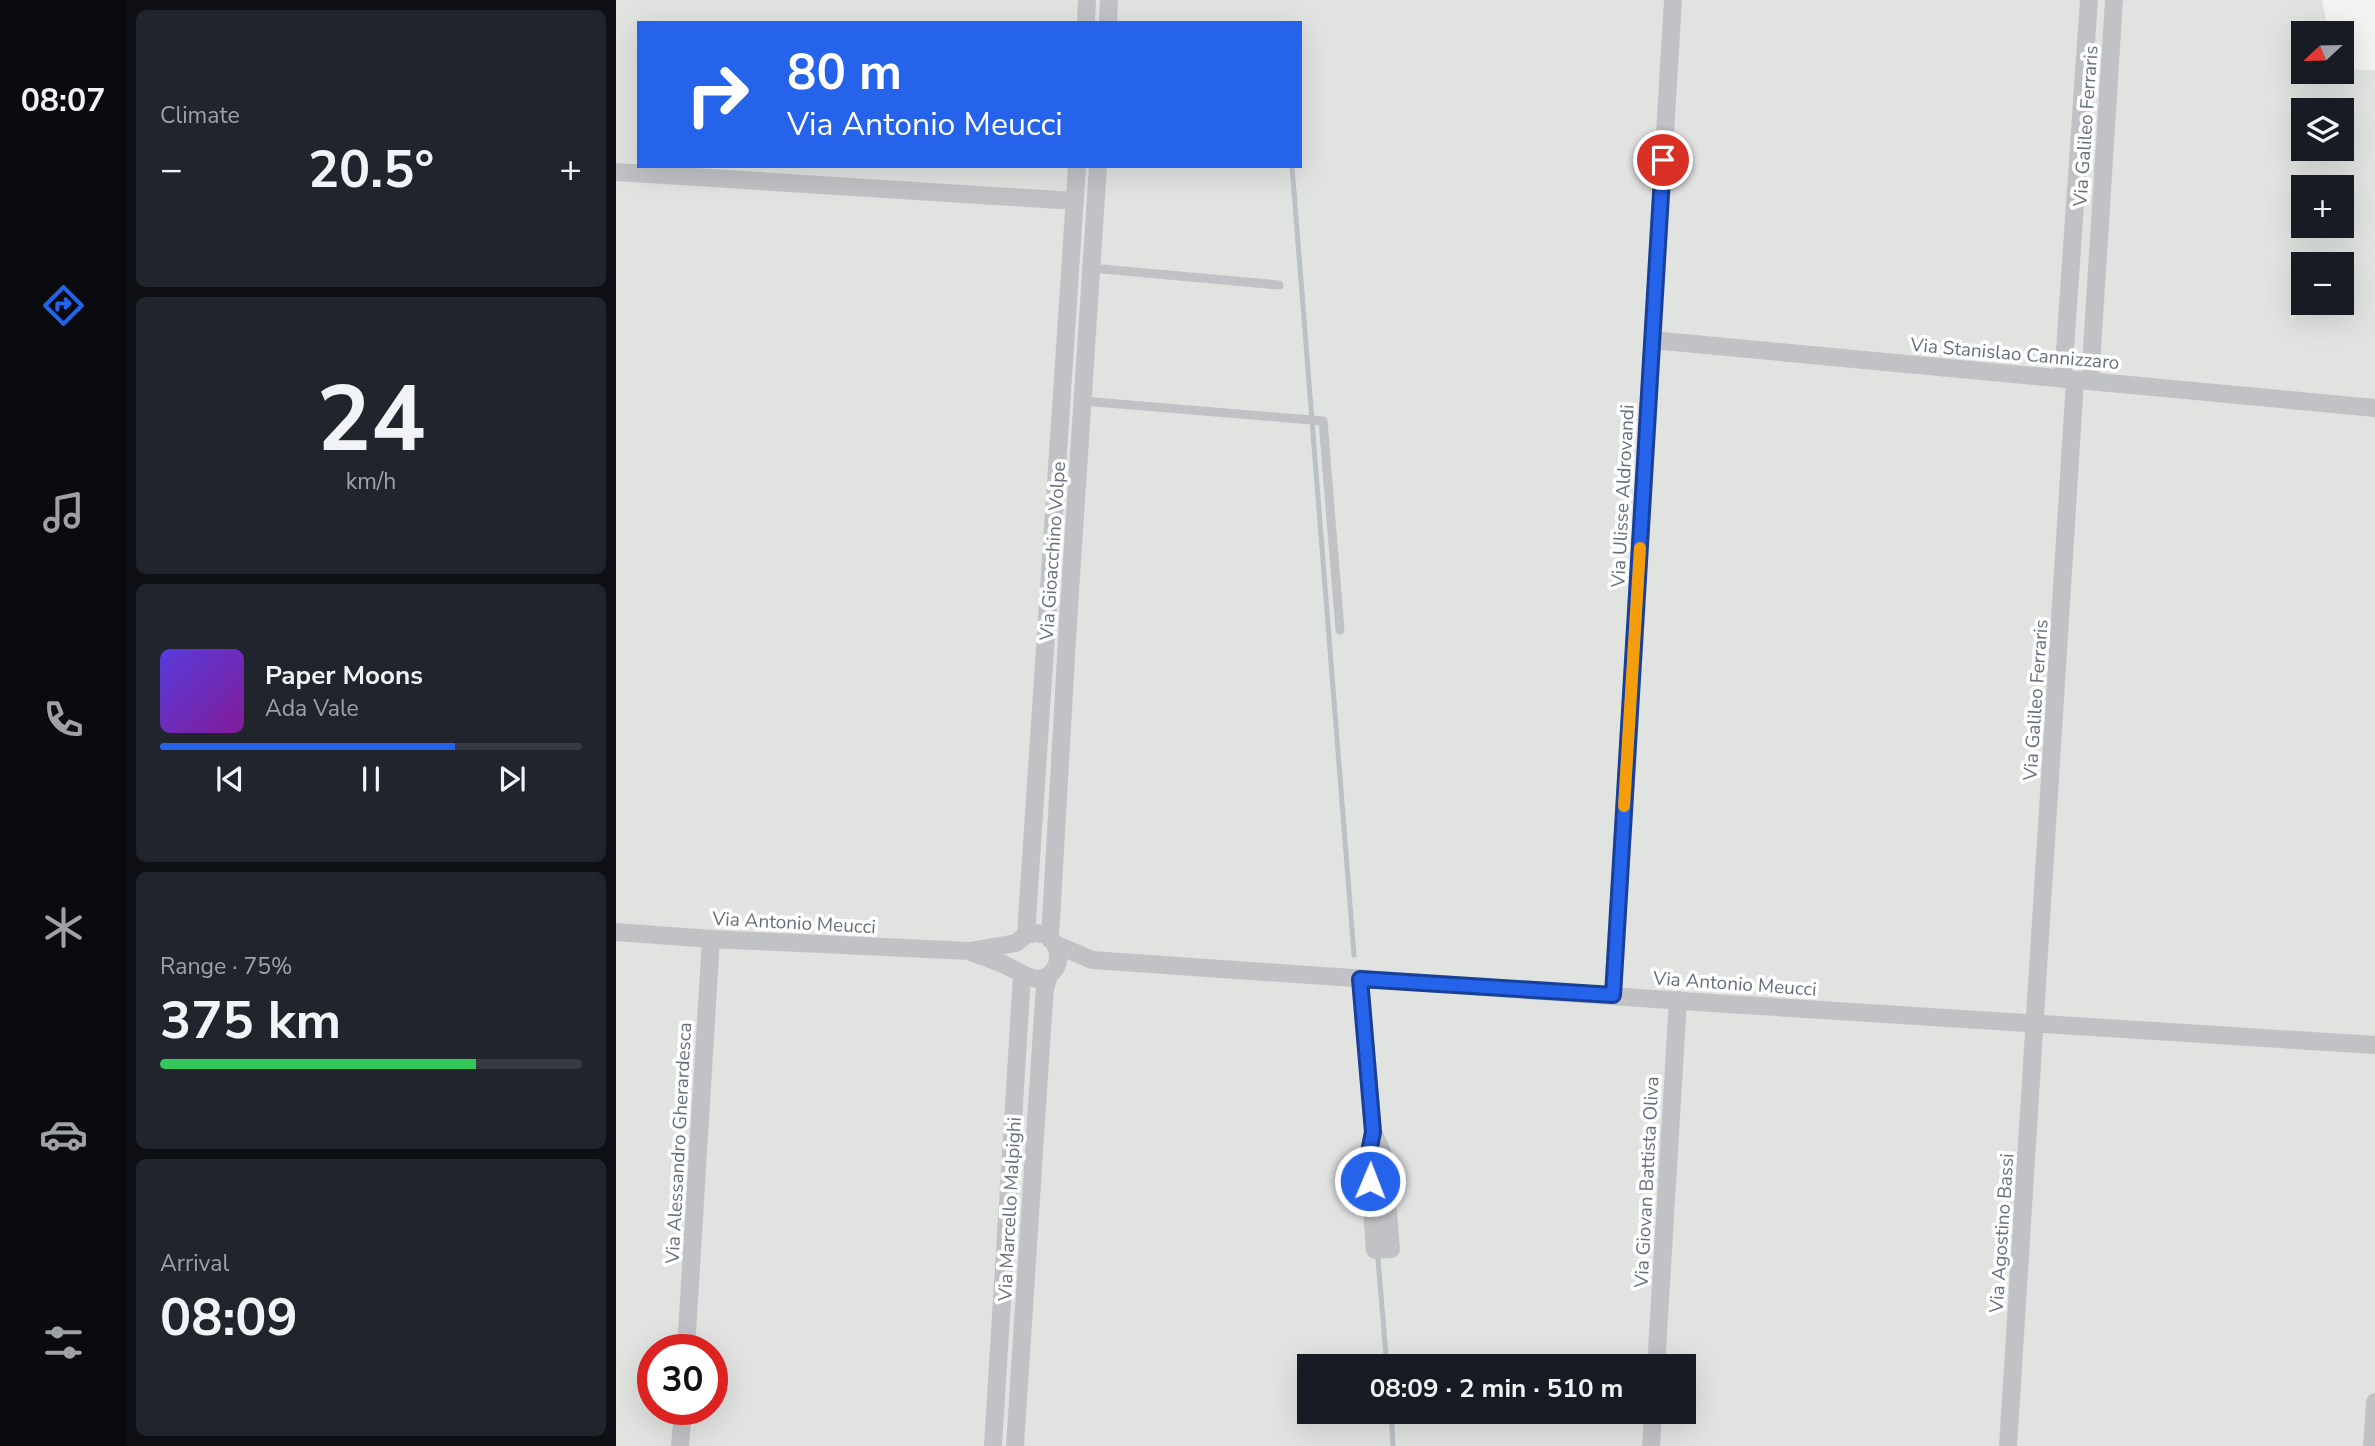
<!DOCTYPE html>
<meta charset="utf-8">
<style>
:root{--surface:#171b24;--page:#20242c;--text:#f1f3f6;--muted:#9ea1a6;--line:#363941;--accent:#2563eb}
body{margin:0;font-family:"Nunito Sans",sans-serif;background:var(--page);color:var(--text);height:100vh;display:flex;flex-direction:column;font-size:26px;white-space:nowrap}
*{box-sizing:border-box;margin:0}
p{font-size:23px;color:var(--muted)}
.icon{flex:none;width:38px;height:38px;fill:none;stroke:currentColor;stroke-width:2;stroke-linecap:round;stroke-linejoin:round}
.map{position:relative;flex:1;overflow:hidden}
.panel{display:flex;flex-direction:column;gap:10px;padding:10px;background:#0d0f14;width:490px}
.panel>*{flex:none}
.top-card{position:absolute;left:21px;top:21px;width:665px;height:147px;border-radius:0px;box-shadow:0 7px 28px #0002;background:#2563eb;color:#fff;overflow:hidden}
.needle{width:46px;rotate:248deg}
.buttons{position:absolute;left:1675px;top:21px;display:grid;gap:14px}
.buttons a{display:grid;place-items:center;width:63px;height:63px;border-radius:0px;background:var(--surface);box-shadow:0 7px 28px #0002;font-size:35px}
.speed{position:absolute;left:21px;top:1334px;display:flex;gap:14px;font-size:35px;font-weight:700;text-align:center}
.speed>*{display:grid;place-content:center;width:91px;height:91px;border-radius:50%;background:var(--surface);box-shadow:0 7px 28px #0002;line-height:1}
.speed .limit{border:10px solid #d22;background:#fff;color:#111}
.pin{position:absolute;display:grid;place-items:center;width:60px;height:60px;color:#fff;margin:-30px;border:4px solid #fff;border-radius:50%;box-shadow:0 2px 7px #0007}
.me{position:absolute;width:77px;margin:-38px;rotate:1deg;stroke-linejoin:round;filter:drop-shadow(0 0 5px #0008)}
.turn{display:flex;align-items:center;gap:24px;height:147px;padding:0 35px;font-size:32px}
.turn .icon{width:91px;height:91px;stroke-width:2.5}
.turn b{display:block;font-size:49px;line-height:60px}
.big{font-size:52px;font-weight:700;line-height:1.1}
.panel .tile{flex:1;display:flex;flex-direction:column;justify-content:center;gap:10px;min-width:0;padding:0 24px;border-radius:10px;background:var(--page)}
.panel .dial{align-items:center;gap:0}
.dial b{font-size:91px;line-height:1}
.song{display:flex;align-items:center;gap:21px}
.cover{width:84px;height:84px;border-radius:10px;background:linear-gradient(135deg,hsl(250 70% 55%),hsl(290 70% 35%))}
.played{height:7px;border-radius:4px;background:linear-gradient(90deg,var(--accent) 70%,var(--line) 70%)}
.keys{display:flex;justify-content:space-around;direction:ltr}
.heat{display:flex;justify-content:space-between;align-items:center;font-size:38px;direction:ltr}
.charge{height:10px;border-radius:5px;background:linear-gradient(90deg,#34c759 75%,var(--line) 0)}
.trip{position:absolute;left:681px;top:1354px;width:399px;height:70px;border-radius:0px;background:var(--surface);box-shadow:0 7px 28px #0002;font-weight:700;line-height:70px;text-align:center}
main{display:flex;flex:1;min-height:0}
.dock{display:flex;flex-direction:column;width:126px;justify-content:space-around;align-items:center;background:#090b0e;color:var(--muted)}
.dock .icon{width:49px;height:49px}
.dock .selected{color:var(--accent)}
.dock b{font-size:32px;color:var(--text)}
.map>svg:first-child{display:block}
</style>
<main>
<nav class="dock">
<b>08:07</b>
<svg class="icon selected" aria-label="directions" viewBox="0 0 24 24"><path d="M12 3l9 9-9 9-9-9zM9 14v-3h6M13 9l2 2-2 2"/></svg>
<svg class="icon" aria-label="music" viewBox="0 0 24 24"><path d="M9 18V5l10-2v13"/><circle cx="6" cy="18" r="3"/><circle cx="16" cy="16" r="3"/></svg>
<svg class="icon" aria-label="phone" viewBox="0 0 24 24"><path d="M5 4h4l2 5-3 2q2 4 5 5l2-3 5 2v4C11 20 4 13 5 4z"/></svg>
<svg class="icon" aria-label="climate" viewBox="0 0 24 24"><path d="M12 3v18M4 7l16 10M4 17L20 7"/></svg>
<svg class="icon" aria-label="car" viewBox="0 0 24 24"><path d="M5 17H2v-5l4-1 3-4h7l3 4 3 1v5h-3M9 17h6M6 11h13"/><circle cx="7" cy="17" r="2"/><circle cx="17" cy="17" r="2"/></svg>
<svg class="icon" aria-label="filters" viewBox="0 0 24 24"><path d="M4 7h16M4 17h16"/><circle cx="9" cy="7" r="2"/><circle cx="15" cy="17" r="2"/></svg>
</nav>
<section class="panel">
<div class="tile"><p>Climate</p>
<div class="heat"><a>−</a><b class="big">20.5°</b><a>+</a></div>
</div>
<div class="tile dial"><b>24</b><p>km/h</p></div>
<div class="tile">
<div class="song"><i class="cover"></i><div><b>Paper Moons</b><p>Ada Vale</p></div></div>
<div class="played"></div>
<div class="keys"><svg class="icon" aria-label="previous" viewBox="0 0 24 24"><path d="M18 5L8 12l10 7zM5 5v14"/></svg><svg class="icon" aria-label="pause" viewBox="0 0 24 24"><path d="M8 5v14M16 5v14"/></svg><svg class="icon" aria-label="next" viewBox="0 0 24 24"><path d="M6 5l10 7-10 7zM19 5v14"/></svg></div>
</div>
<div class="tile"><p>Range · 75%</p><b class="big">375 km</b><div class="charge"></div></div>
<div class="tile"><p>Arrival</p><b class="big">08:09</b></div>
</section>
<div class="map">
<svg width="1759" height="1446" viewBox="0 0 1759 1446">
<rect width="100%" height="100%" fill="#f3f4f1"/>
<path fill="#e1e3e1" fill-rule="evenodd" d="M0,0H1706L1713,33H1687V72H1726V69L1759,70V1446H0ZM23,23H684V166H23ZM1687,110H1726V149H1687ZM1687,187H1726V226H1687ZM1687,264H1726V303H1687ZM37,1349H96V1409H37ZM693,1367H1068V1412H693Z"/>
<g fill="none" stroke-linecap="round" stroke-linejoin="round">
<path stroke="#bac1c7" stroke-width="5" d="M676,166L738,955
M762,1259L771,1367
M775,1412L777,1446"/>
<path stroke="#c0c2c6" stroke-width="9" d="M475,268L663,285
M467,401L707,421L724,630"/>
<path stroke="#c0c2c6" stroke-width="18" d="M470,23L471,0
M492,23L493,0
M0,172L459,201
M1036,340L1759,408
M1447,379L1473,0
M1474,381L1498,0
M0,932L95,939L354,951L400,943L410,935L420,933L430,935L439,944L476,960L1111,1004L1759,1045
M410,935L461,166
M434,938L452,622L482,166
M357,953C368,957 378,960 389,965C404,971 423,990 438,970C444,962 443,953 439,944
M744,979L757,1132L752,1157L759,1250L775,1249L767,1154L757,1132
M997,995L1057,0
M70,1349L95,939
M1040,1367L1062,1000
M64,1446L67,1409
M377,1446L406,975
M399,1446L427,1014L429,989L433,975
M1035,1446L1037,1412
M1392,1446L1459,380
M1756,1446L1759,1402"/>
</g>
<g fill="none" stroke-linecap="round" stroke-linejoin="round">
<defs>
<path id="route" d="M754,1181L752,1157L757,1132L744,979L997,995L1047,160"/>
</defs>
<use href="#route" stroke="#184099" stroke-width="18"/>
<use href="#route" stroke="#2563eb" stroke-width="12"/>
<path stroke="#f59e0b" stroke-width="12" d="M1008,806L1024,548"/>
</g>
<g text-anchor="middle" stroke-width="7" stroke-linejoin="round" paint-order="stroke">
<g font-size="19" fill="#66707f" stroke="#fff">
<text transform="translate(1469 126) rotate(-86)" y="7">Via Galileo Ferraris</text>
<text transform="translate(1399 353) rotate(5)" y="7">Via Stanislao Cannizzaro</text>
<text transform="translate(1006 496) rotate(-87)" y="7">Via Ulisse Aldrovandi</text>
<text transform="translate(436 551) rotate(-86)" y="7">Via Gioacchino Volpe</text>
<text transform="translate(1419 700) rotate(-86)" y="7">Via Galileo Ferraris</text>
<text transform="translate(178 922) rotate(3)" y="7">Via Antonio Meucci</text>
<text transform="translate(1119 983) rotate(4)" y="7">Via Antonio Meucci</text>
<text transform="translate(62 1143) rotate(-87)" y="7">Via Alessandro Gherardesca</text>
<text transform="translate(1030 1182) rotate(-87)" y="7">Via Giovan Battista Oliva</text>
<text transform="translate(393 1209) rotate(-87)" y="7">Via Marcello Malpighi</text>
<text transform="translate(1385 1233) rotate(-86)" y="7">Via Agostino Bassi</text>
</g>
</g>
</svg>
<div class="buttons">
<a><svg class="needle" viewBox="-14 -14 28 28"><path d="M0-13l5 13h-10z" fill="#e53935"/><path d="M0 13l5-13h-10z" fill="#9ea1a6"/></svg></a>
<a><svg class="icon" aria-label="layers" viewBox="0 0 24 24"><path d="M12 4l9 5-9 5-9-5zM3 14l9 5 9-5"/></svg></a>
<a>+</a>
<a>−</a>
</div>
<div class="speed"><div class="limit">30</div></div>
<div class="pin" style="left:1047px;top:160px;background:#d93025"><svg class="icon" aria-label="arrive" viewBox="0 0 24 24"><path d="M6 21V4h12l-3 4 3 4H6"/></svg></div>
<svg class="me" style="left:754px;top:1181px" viewBox="-20 -20 40 40"><circle r="17" fill="#2563eb" stroke="#fff" stroke-width="3"/><path d="M0-11L8 9 0 5-8 9z" fill="#fff"/></svg>
<div class="trip">08:09 · 2 min · 510 m</div>
<div class="top-card">
<div class="turn"><svg class="icon" aria-label="right" viewBox="0 0 24 24"><path d="M7 20v-9h11M14 6l5 5-5 5"/></svg><div><b>80 m</b>Via Antonio Meucci</div></div>
</div>
</div>
</main>
